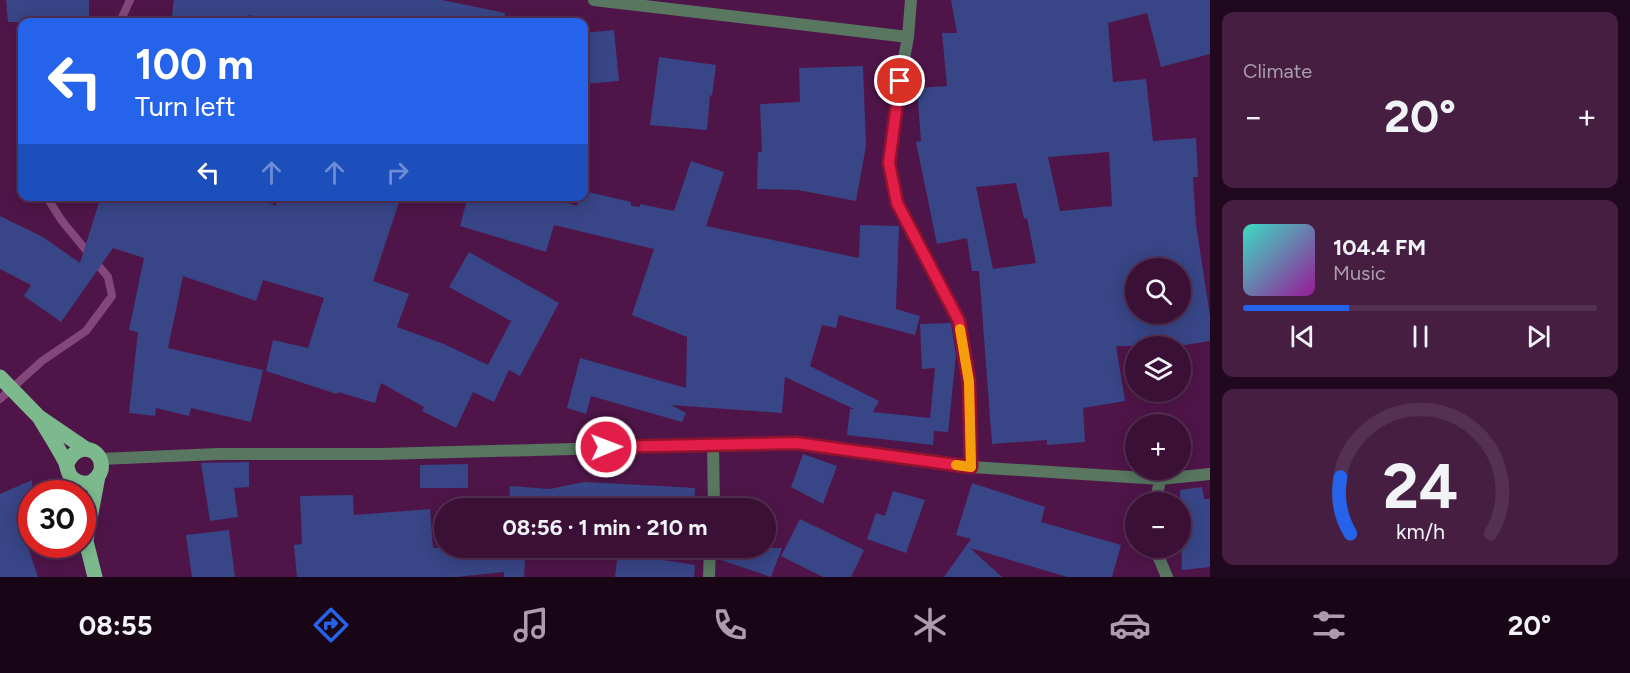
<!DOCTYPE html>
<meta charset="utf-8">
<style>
:root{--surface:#3b1037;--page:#461e42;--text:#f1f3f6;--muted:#ac9dad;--line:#543052;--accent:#2563eb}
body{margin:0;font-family:Figtree,sans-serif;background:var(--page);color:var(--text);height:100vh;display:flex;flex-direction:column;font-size:22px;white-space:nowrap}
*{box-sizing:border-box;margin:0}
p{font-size:20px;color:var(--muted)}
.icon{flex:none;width:33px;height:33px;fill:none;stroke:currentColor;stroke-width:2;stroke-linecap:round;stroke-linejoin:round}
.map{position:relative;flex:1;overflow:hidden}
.side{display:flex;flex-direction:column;gap:12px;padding:12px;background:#20091e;width:420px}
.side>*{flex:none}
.hud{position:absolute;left:18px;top:18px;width:570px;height:183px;border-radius:12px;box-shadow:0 3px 15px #0003,0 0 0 2px var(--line);background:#2563eb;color:#fff;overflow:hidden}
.controls{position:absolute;left:1125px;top:258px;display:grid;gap:12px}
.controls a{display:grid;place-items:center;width:66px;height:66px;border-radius:50%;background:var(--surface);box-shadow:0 3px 15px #0003,0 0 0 2px var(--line);font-size:30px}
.speed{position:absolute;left:18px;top:480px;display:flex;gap:12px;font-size:30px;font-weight:700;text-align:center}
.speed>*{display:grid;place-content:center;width:78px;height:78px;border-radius:50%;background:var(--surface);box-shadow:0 3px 15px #0003,0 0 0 2px var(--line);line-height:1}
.speed .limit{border:9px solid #d22;background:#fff;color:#111}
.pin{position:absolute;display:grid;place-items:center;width:51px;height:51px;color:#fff;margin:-26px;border:3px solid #fff;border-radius:50%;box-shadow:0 2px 6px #0007}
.me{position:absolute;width:66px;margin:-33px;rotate:89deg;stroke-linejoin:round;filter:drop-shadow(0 0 4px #0008)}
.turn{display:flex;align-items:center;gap:21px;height:126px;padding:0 18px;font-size:27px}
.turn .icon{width:78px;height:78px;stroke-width:2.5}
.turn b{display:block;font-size:42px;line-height:51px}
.lanes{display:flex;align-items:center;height:57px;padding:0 18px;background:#0003;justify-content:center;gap:30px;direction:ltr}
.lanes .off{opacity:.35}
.big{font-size:45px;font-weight:700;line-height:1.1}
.side .widget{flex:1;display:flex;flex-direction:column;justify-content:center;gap:9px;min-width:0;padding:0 21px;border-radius:12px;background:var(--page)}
.side .dial{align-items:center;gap:0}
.dial svg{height:156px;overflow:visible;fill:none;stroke:var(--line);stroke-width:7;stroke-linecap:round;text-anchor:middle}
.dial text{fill:var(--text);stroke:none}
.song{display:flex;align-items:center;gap:18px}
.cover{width:72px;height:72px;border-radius:9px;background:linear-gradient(135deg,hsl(170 70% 55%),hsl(300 70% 35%))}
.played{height:6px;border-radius:3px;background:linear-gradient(90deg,var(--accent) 30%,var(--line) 30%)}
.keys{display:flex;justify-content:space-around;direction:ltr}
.heat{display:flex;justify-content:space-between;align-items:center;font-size:33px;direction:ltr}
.trip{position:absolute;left:434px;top:498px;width:342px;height:60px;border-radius:30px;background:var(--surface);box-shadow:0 3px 15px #0003,0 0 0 2px var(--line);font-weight:700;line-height:60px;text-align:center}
.tabs{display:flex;height:96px;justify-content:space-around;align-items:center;background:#180616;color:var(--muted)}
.tabs .icon{width:42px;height:42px}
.tabs .active{color:var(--accent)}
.tabs b{font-size:27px;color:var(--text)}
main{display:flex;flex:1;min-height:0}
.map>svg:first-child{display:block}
</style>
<main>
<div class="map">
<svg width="1210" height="577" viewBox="0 0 1210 577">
<rect width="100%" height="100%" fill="#4f1549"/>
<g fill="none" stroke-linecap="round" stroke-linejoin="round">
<path stroke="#83477b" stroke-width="8" d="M120,22L130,0
M0,399L42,361L86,331L112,296L108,277L62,221L46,196"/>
</g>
<path fill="#384586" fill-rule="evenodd" d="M6,0H89V22H8Z
M174,0H442L505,13L504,22H275L249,15L248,22H171Z
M951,0H1210V54L1161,67L1147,13L1108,23L1113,82L1146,79L1153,141L1196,138L1198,177H1193L1196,225L1210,316V341L1178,346H1116L1125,401L1083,408L1085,442L1047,445V440L992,444L979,271H972L967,238L937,244L916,142L921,141L917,88L947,86L942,33H957ZM1109,152L1112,206L1060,211L1048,157ZM1016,183L1024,219L1027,218L1036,263L993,269L976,187ZM1136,268H1180V314H1136Z
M614,30L619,81L584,84V33Z
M659,57L716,65L712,96L710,95L707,130L650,125Z
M863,66L866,146L856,201L798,190L757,189L758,152H762L760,104L800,102L799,68Z
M691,161L724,172L706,226L859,258L860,225L899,226L896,309L920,316L915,335L839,315L836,328L822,325L810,366L879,401L873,412L930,418L935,368L922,369L920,324L951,323L956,355L948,432L934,431L933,445L847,435L850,409H854L785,377L782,413L671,405L686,413L682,422L591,396L586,414L567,408L580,358L686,388L687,337L632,315L654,249L554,225L546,252L460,226L468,196H544L577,206L579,196H584V191L631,202V206L640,207V204L674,211Z
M101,196H255L276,206L278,196H401L373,281L409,294L397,327L444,344L488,365L511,321L449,287L469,252L559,303L520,376L509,370L494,402L473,392L456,428L422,411L424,407L381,383L375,403L338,392L337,394L266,371L273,340L308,348L324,298L263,280L256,301L183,276L168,348L263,370L251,422L191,408L189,416L156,408L155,416L129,413L138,332L129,330L144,258L113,248L61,322L24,296L31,285L0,269V216L43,237L80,263Z
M803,454L837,466L823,504L791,487Z
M249,462V487L234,488L238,517L210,521L201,463Z
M468,464V488H420V465Z
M32,480V525L22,529L38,577H0V494Z
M584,482L695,488L694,508H509L510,486L550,489Z
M972,483L1045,507L1041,522L1121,545L1112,577H1067L970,548L1002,577H944L971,539L956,535Z
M1202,487L1204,499H1210V567L1182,570L1180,490Z
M893,491L925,500L906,553L867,539L876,513L885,516Z
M353,495L354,515L430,509L433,548H526L524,577H504V572L456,577H297L294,545L302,544L300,496Z
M800,519L864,550L851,577H823L781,556Z
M229,530L235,577H192L186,535Z
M718,548H782L771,577L718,559Z
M618,553L695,565L694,577H615Z"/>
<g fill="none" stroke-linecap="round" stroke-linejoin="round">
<path stroke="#587660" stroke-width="12" d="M594,0L908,37
M911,0L908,37L896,102L889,163L897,203L959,321L969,382L971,467
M713,446L714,508
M100,459L218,454H381L796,443L971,467L1160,479L1210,474
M1156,502L1160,479
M1155,548L1167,577
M709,577L710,548"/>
<path stroke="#7cba8d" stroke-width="15" d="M0,377L39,417L86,449
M39,417C48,432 57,446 65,461C68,467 67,473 72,478C78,483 86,485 93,481C97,478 100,474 101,470C105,449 77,439 67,464
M84,533L95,577
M86,540L98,476"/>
</g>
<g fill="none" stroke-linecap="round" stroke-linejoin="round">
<defs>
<path id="route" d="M606,447L796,443L971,467L969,382L959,321L897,203L889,163L900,81"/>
</defs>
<use href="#route" stroke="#92132f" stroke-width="15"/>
<use href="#route" stroke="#e11d48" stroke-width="10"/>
<path stroke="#f59e0b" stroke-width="10" d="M956,465L971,467L969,382L960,329"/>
</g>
</svg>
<div class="controls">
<a><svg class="icon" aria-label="search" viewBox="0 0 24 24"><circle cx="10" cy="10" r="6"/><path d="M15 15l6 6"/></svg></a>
<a><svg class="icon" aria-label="layers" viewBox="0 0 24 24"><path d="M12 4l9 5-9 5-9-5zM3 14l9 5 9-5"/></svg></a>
<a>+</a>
<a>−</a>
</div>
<div class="speed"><div class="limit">30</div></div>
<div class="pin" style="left:900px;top:81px;background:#d93025"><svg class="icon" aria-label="arrive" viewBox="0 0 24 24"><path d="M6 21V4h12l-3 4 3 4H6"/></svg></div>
<svg class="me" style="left:606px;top:447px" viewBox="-20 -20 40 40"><circle r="17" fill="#e11d48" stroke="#fff" stroke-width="3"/><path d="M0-11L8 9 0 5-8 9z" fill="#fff"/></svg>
<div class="trip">08:56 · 1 min · 210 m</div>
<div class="hud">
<div class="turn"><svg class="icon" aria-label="left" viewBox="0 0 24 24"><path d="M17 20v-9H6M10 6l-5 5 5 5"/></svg><div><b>100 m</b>Turn left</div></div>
<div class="lanes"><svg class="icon" aria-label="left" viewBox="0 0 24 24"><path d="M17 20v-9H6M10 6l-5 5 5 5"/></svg><svg class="icon off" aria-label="ahead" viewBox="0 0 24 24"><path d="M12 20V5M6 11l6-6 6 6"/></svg><svg class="icon off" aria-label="ahead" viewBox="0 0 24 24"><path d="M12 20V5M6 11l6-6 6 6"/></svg><svg class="icon off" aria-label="right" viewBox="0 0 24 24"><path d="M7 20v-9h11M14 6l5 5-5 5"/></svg></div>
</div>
</div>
<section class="side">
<div class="widget"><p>Climate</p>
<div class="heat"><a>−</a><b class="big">20°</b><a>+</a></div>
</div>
<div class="widget">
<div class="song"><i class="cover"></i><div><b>104.4 FM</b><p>Music</p></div></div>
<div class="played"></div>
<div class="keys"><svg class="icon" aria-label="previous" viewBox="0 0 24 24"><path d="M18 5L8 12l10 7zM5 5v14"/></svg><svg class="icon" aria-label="pause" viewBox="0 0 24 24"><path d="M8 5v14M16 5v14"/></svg><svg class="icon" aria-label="next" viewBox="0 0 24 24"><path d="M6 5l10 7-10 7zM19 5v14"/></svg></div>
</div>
<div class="widget dial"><svg viewBox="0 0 100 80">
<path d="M14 69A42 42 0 1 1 86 69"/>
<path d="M14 69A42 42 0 0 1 9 40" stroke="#2563eb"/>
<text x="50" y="56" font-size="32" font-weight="700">24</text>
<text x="50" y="72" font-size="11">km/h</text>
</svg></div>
</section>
</main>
<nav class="tabs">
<b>08:55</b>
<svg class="icon active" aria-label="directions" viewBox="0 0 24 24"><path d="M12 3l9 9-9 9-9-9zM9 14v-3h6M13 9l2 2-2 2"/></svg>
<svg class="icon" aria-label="music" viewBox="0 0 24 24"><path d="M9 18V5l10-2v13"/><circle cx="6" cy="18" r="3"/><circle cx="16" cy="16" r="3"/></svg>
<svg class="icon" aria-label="phone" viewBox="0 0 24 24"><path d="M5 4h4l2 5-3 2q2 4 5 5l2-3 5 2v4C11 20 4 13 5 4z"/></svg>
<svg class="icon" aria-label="climate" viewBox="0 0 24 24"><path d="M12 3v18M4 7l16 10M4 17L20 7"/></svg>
<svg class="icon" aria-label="car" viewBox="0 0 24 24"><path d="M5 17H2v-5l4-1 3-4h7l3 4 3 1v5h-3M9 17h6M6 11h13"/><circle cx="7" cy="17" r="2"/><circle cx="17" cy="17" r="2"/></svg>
<svg class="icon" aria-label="filters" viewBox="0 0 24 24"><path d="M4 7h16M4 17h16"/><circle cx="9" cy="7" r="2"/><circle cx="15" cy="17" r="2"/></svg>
<b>20°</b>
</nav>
